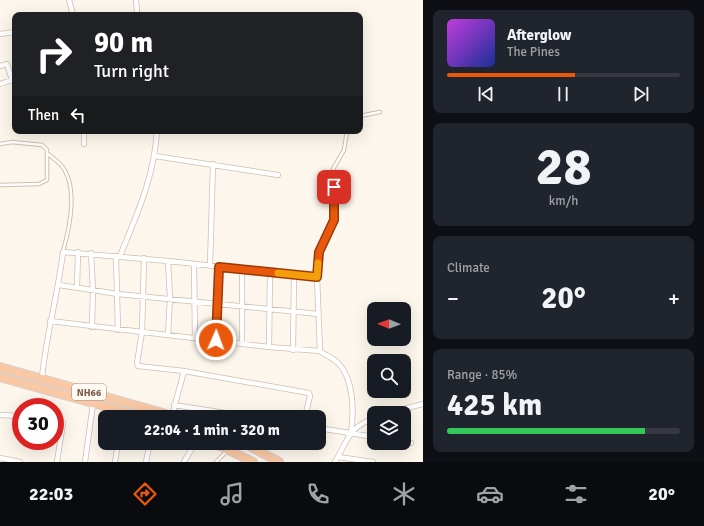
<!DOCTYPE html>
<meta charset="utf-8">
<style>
:root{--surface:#171b24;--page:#20242c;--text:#f1f3f6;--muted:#9ea1a6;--line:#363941;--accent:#ea580c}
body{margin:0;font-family:Signika,sans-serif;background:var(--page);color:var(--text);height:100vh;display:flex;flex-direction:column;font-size:15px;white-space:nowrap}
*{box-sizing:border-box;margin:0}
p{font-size:13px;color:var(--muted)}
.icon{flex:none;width:22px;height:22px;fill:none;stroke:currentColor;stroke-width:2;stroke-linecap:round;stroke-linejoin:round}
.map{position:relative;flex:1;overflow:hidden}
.panel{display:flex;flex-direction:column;gap:10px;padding:10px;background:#0d0f14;width:281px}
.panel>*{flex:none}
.hud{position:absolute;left:12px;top:12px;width:351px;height:122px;border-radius:8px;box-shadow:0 4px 16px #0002;background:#202124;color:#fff;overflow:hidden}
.needle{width:26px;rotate:271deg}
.tools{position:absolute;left:367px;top:302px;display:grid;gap:8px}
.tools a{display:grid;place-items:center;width:44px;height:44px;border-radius:8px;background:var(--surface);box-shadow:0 4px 16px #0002;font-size:20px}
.speed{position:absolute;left:12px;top:398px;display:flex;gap:8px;font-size:20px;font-weight:700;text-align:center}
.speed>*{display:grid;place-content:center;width:52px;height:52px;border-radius:50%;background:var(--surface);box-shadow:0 4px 16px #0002;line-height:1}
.speed .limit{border:6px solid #d22;background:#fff;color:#111}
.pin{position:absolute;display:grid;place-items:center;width:34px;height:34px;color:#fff;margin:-17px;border-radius:8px;box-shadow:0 2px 6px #0006}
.me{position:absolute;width:44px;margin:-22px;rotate:2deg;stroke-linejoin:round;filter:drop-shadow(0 0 3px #0008)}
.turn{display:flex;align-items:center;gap:14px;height:84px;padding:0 16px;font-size:18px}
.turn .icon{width:52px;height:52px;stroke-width:2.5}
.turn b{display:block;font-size:28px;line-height:34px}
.then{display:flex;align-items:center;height:38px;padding:0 16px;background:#0003;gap:8px;font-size:15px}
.big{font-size:30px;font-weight:800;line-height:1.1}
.panel .card{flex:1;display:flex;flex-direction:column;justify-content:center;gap:6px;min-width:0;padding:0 14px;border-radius:8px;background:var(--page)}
.panel .dial{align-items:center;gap:0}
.dial b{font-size:52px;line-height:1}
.song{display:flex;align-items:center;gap:12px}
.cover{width:48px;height:48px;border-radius:6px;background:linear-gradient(135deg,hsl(290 70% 55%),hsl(230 70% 35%))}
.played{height:4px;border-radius:2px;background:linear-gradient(90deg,var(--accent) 55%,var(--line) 55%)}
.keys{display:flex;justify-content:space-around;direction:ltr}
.heat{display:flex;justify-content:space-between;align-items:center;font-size:22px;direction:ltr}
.charge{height:6px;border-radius:3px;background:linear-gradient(90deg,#34c759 85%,var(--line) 0)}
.trip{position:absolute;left:98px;top:410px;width:228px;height:40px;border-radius:8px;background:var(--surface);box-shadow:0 4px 16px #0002;font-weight:800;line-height:40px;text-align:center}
.tabs{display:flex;height:64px;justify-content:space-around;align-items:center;background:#090b0e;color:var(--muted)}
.tabs .icon{width:28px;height:28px}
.tabs .on{color:var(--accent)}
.tabs b{font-size:18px;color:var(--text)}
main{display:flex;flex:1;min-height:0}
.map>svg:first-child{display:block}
</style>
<main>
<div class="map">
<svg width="423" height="462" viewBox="0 0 423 462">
<rect width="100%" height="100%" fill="#fdf6ec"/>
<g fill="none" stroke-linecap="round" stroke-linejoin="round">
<defs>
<path id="service" d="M360,116L380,112
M0,144L12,142L42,145L47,150V180L39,184L0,185
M48,154C52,157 56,160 60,164C79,184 70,227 63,251
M317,277L319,252L334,220L333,169L344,150L347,131
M216,462L227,451"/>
<path id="minor" d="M69,0L73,15
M136,0L137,11
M0,34L15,32
M0,66L7,64L12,80L0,84
M84,144V131
M155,156L278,175
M91,253L93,290L92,327
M116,256L118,330
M120,256C137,214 154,178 157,131
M144,258L142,332L137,363L138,366L184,371L309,393L310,396L305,417
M194,264L195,338
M210,266L213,164
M59,285L118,294L318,314
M77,288L78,252
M168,335L170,298L168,261
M216,341L219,267
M242,344V270
M269,347L270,273
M293,350L294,274
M320,351C325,355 333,358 338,363C354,379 354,412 351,433
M42,378C46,335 58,294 63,252L168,261L317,277L320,351L269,347L50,321
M174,405L251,417
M388,413L423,404
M0,415L21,416
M172,416L184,371
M319,428L374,437
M404,442L411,443
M338,457L373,462
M0,458L20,462
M57,462L63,423
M85,462L93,404
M115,462L118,443
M146,462L150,443
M184,462L195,443
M335,462C348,440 348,428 374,418"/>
<path id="trunk" d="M0,367L177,417
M0,377L143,417
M214,443L253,462
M244,443L279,462"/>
</defs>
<use href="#service" stroke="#d1beb0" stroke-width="4.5"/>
<use href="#minor" stroke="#d1beb0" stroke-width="6"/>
<use href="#trunk" stroke="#dad1cd" stroke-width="10"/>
<use href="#service" stroke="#fff" stroke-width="2.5"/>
<use href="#minor" stroke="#fff" stroke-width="4.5"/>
<use href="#trunk" stroke="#f9c8a4" stroke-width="8"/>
</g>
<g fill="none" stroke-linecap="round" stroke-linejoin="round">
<defs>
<path id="route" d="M216,340L219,267L317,277L319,252L334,220V187"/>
</defs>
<use href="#route" stroke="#983908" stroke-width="10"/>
<use href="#route" stroke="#ea580c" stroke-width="7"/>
<path stroke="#f59e0b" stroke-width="7" d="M278,273L317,277L318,263"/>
</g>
<g text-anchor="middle" stroke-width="3" stroke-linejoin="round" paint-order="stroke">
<rect fill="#fffaf3" stroke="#a28b7f" stroke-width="1" x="72" y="384" width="34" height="16" rx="3"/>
<g font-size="10" font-weight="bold" fill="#7a5c4d">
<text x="89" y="396">NH66</text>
</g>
</g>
</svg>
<div class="tools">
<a><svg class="needle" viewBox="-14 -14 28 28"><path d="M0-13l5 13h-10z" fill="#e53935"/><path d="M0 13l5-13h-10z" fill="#9ea1a6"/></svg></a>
<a><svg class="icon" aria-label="search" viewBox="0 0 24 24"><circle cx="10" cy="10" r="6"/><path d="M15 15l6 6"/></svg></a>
<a><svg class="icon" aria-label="layers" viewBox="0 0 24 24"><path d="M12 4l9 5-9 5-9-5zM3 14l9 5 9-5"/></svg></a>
</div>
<div class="speed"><div class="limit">30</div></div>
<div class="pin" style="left:334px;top:187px;background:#d93025"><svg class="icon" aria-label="arrive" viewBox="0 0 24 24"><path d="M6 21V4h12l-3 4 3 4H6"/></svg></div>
<svg class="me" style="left:216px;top:340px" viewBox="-20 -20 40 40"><circle r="17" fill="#ea580c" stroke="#fff" stroke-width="3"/><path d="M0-11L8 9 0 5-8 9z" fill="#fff"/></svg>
<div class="trip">22:04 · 1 min · 320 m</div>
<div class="hud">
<div class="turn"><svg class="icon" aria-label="right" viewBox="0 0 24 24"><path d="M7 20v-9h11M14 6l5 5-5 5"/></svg><div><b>90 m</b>Turn right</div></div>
<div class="then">Then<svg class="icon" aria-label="left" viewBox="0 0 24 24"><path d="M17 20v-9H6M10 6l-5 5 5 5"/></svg></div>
</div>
</div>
<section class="panel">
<div class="card">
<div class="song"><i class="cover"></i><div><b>Afterglow</b><p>The Pines</p></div></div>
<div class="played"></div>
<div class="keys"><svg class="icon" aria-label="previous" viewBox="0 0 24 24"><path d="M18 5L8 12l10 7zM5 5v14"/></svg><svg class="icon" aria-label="pause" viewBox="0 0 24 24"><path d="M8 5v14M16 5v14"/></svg><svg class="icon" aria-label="next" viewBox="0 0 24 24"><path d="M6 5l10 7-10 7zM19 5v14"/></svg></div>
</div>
<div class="card dial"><b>28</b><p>km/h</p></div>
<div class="card"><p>Climate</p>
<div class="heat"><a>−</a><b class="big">20°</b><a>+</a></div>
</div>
<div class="card"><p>Range · 85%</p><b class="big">425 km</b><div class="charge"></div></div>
</section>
</main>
<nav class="tabs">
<b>22:03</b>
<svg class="icon on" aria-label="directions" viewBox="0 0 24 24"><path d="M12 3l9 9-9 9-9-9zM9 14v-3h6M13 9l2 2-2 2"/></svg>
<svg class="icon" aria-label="music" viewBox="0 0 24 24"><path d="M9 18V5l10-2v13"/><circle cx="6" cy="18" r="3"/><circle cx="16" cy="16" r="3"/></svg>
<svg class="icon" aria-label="phone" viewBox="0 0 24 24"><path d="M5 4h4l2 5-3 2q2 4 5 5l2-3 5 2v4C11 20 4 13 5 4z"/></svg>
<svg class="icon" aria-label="climate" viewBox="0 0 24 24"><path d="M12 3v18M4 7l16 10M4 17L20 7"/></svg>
<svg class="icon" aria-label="car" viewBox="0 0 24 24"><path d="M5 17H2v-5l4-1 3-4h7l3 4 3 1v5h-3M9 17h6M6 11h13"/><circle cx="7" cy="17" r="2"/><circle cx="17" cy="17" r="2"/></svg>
<svg class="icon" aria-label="filters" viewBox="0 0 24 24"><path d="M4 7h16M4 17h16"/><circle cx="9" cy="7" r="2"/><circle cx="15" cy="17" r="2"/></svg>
<b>20°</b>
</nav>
